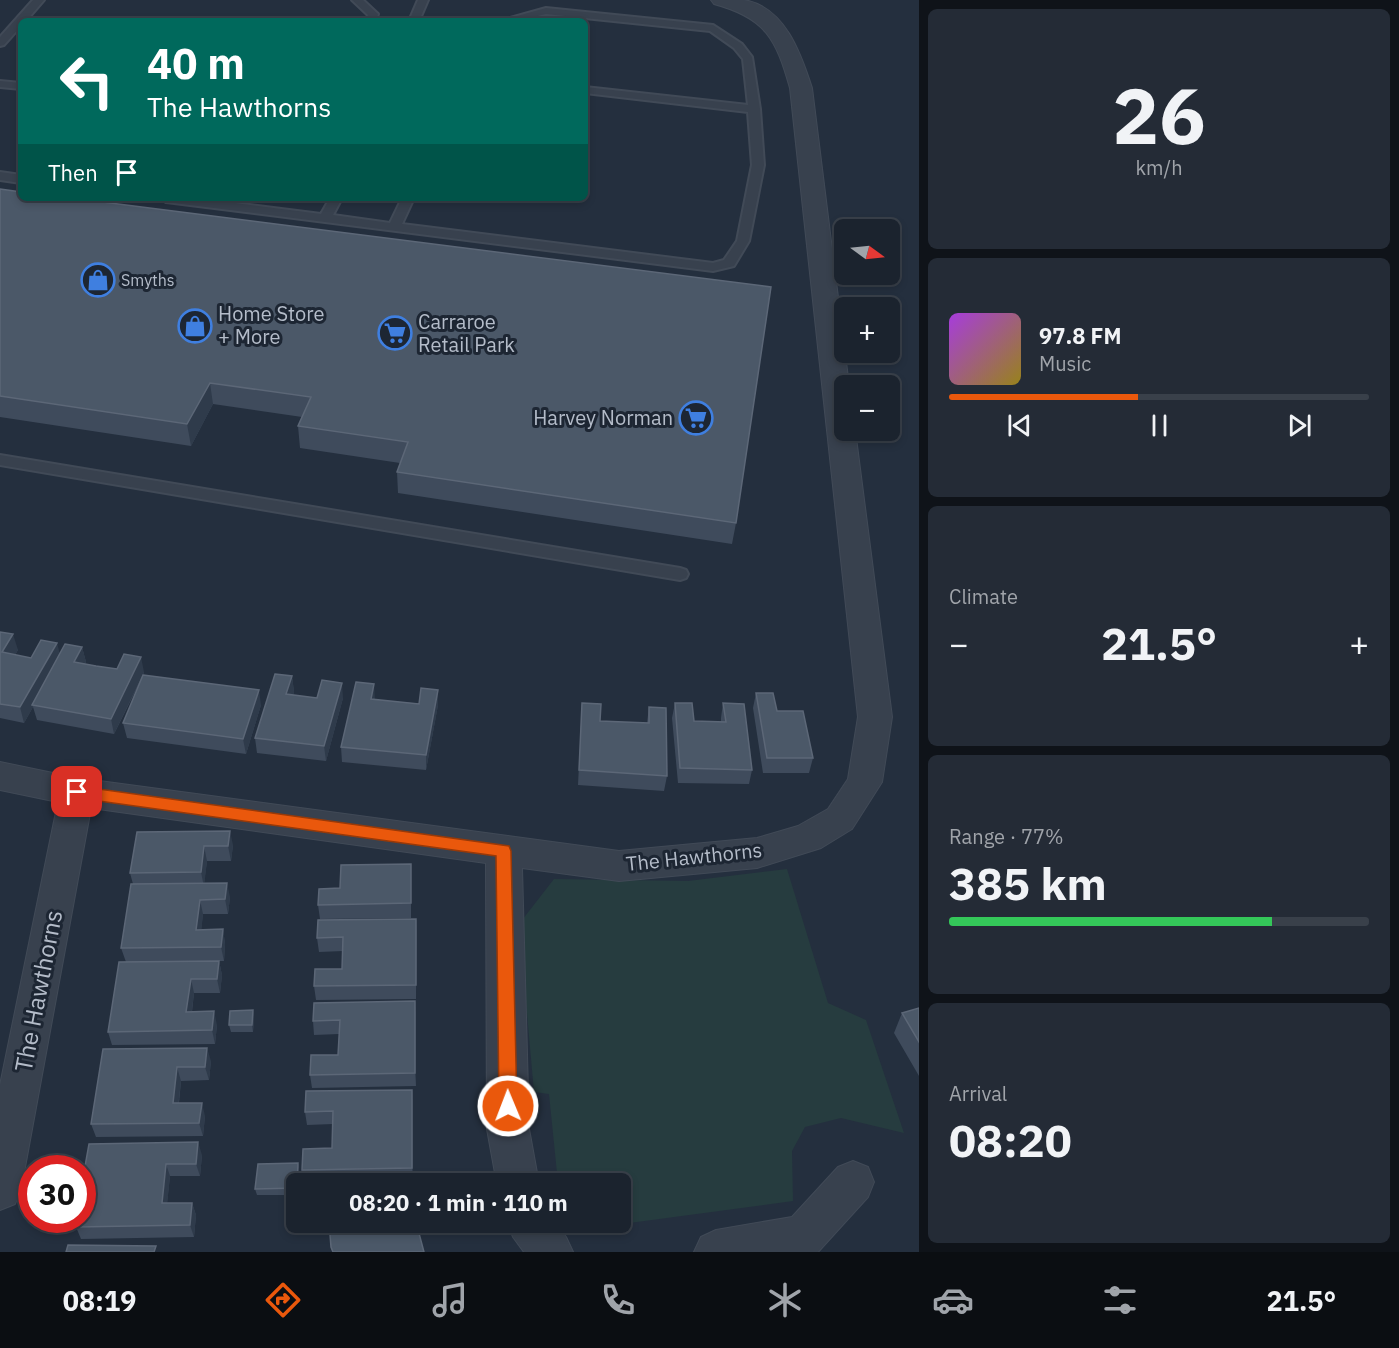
<!DOCTYPE html>
<meta charset="utf-8">
<style>
:root{--surface:#1b232e;--page:#242b36;--text:#f1f3f6;--muted:#a0a4aa;--line:#39404a;--accent:#ea580c}
body{margin:0;font-family:"IBM Plex Sans",sans-serif;background:var(--page);color:var(--text);height:100vh;display:flex;flex-direction:column;font-size:22px;white-space:nowrap}
*{box-sizing:border-box;margin:0}
p{font-size:20px;color:var(--muted)}
.icon{flex:none;width:33px;height:33px;fill:none;stroke:currentColor;stroke-width:2;stroke-linecap:round;stroke-linejoin:round}
.map{position:relative;flex:1;overflow:hidden}
.drawer{display:flex;flex-direction:column;gap:9px;padding:9px;background:#0f1319;width:480px}
.drawer>*{flex:none}
.guide{position:absolute;left:18px;top:18px;width:570px;height:183px;border-radius:9px;box-shadow:0 3px 9px #0003,0 0 0 2px var(--line);background:#00695c;color:#fff;overflow:hidden}
.needle{width:39px;rotate:105deg}
.buttons{position:absolute;left:834px;top:219px;display:grid;gap:12px}
.buttons a{display:grid;place-items:center;width:66px;height:66px;border-radius:9px;background:var(--surface);box-shadow:0 3px 9px #0003,0 0 0 2px var(--line);font-size:30px}
.speed{position:absolute;left:18px;top:1155px;display:flex;gap:12px;font-size:30px;font-weight:700;text-align:center}
.speed>*{display:grid;place-content:center;width:78px;height:78px;border-radius:50%;background:var(--surface);box-shadow:0 3px 9px #0003,0 0 0 2px var(--line);line-height:1}
.speed .limit{border:9px solid #d22;background:#fff;color:#111}
.pin{position:absolute;display:grid;place-items:center;width:51px;height:51px;color:#fff;margin:-26px;border-radius:12px;box-shadow:0 3px 9px #0006}
.me{position:absolute;width:66px;margin:-33px;rotate:359deg;stroke-linejoin:round;filter:drop-shadow(0 0 4px #0008)}
.turn{display:flex;align-items:center;gap:21px;height:126px;padding:0 30px;font-size:27px}
.turn .icon{width:78px;height:78px;stroke-width:2.5}
.turn b{display:block;font-size:42px;line-height:51px}
.then{display:flex;align-items:center;height:57px;padding:0 30px;background:#0003;gap:12px;font-size:22px}
.big{font-size:45px;font-weight:700;line-height:1.1}
.drawer .widget{flex:1;display:flex;flex-direction:column;justify-content:center;gap:9px;min-width:0;padding:0 21px;border-radius:9px;background:var(--page)}
.drawer .dial{align-items:center;gap:0}
.dial b{font-size:78px;line-height:1}
.song{display:flex;align-items:center;gap:18px}
.cover{width:72px;height:72px;border-radius:9px;background:linear-gradient(135deg,hsl(280 70% 55%),hsl(50 70% 35%))}
.played{height:6px;border-radius:3px;background:linear-gradient(90deg,var(--accent) 45%,var(--line) 45%)}
.keys{display:flex;justify-content:space-around;direction:ltr}
.heat{display:flex;justify-content:space-between;align-items:center;font-size:33px;direction:ltr}
.charge{height:9px;border-radius:4px;background:linear-gradient(90deg,#34c759 77%,var(--line) 0)}
.trip{position:absolute;left:286px;top:1173px;width:345px;height:60px;border-radius:9px;background:var(--surface);box-shadow:0 3px 9px #0003,0 0 0 2px var(--line);font-weight:700;line-height:60px;text-align:center}
.dock{display:flex;height:96px;justify-content:space-around;align-items:center;background:#0b0e12;color:var(--muted)}
.dock .icon{width:42px;height:42px}
.dock .on{color:var(--accent)}
.dock b{font-size:27px;color:var(--text)}
main{display:flex;flex:1;min-height:0}
.map>svg:first-child{display:block}
</style>
<main>
<div class="map">
<svg width="919" height="1252" viewBox="0 0 919 1252">
<rect width="100%" height="100%" fill="#242f3e"/>
<path fill="#263c3f" d="M787,869L828,1003L866,1020L904,1133L841,1118L805,1127L792,1151L793,1201L562,1232L561,1223L621,1222V1184L558,1183L549,1094L534,1092L519,924L554,879L688,881Z"/>
<g fill="none" stroke-linecap="round" stroke-linejoin="round">
<defs>
<path id="service" d="M33,0H44L26,21H21V26L4,45L0,46V37Z
M352,0H363L378,14L376,21H366L368,15Z
M418,0H428L419,21H409Z
M546,8L713,25L742,44L752,57L760,109L764,165L749,241L734,266L713,271L166,202L160,198H195L321,214L330,198H342L333,215L390,223L402,198H414L402,224L713,263L724,260L737,241L752,165L748,112L585,93V87L748,105L743,59L734,48L710,31L546,14L517,21H499Z
M0,81L21,83V89L0,87Z
M0,172L21,175V183L0,180Z
M0,455L680,568L686,570L688,574L686,578L680,580L0,465Z"/>
<path id="minor" d="M711,0C722,0 734,0 744,0C785,7 801,54 812,88L849,386H844V430H855L892,717L882,782L852,829L821,848L757,868L619,881L522,868L529,1129L539,1184H497L487,1129L486,863L91,808L21,1189L15,1204L0,1210V1085L58,802L0,790V762L77,778L619,851L757,838L798,826L828,809L848,779L858,717L790,88C776,39 766,18 714,4Z
M853,1161L868,1167L874,1182L868,1197L818,1252H694L701,1237L716,1230L792,1217L838,1167Z
M507,1222H555L566,1237L573,1252H524L513,1237Z"/>
</defs>
<use href="#service" stroke="#414a57" stroke-width="4"/>
<use href="#minor" stroke="#414a57" stroke-width="2"/>
<use href="#service" fill="#38414e" fill-rule="evenodd"/>
<use href="#minor" fill="#38414e" fill-rule="evenodd"/>
</g>
<path fill="#3f4b5c" d="M0,189L736,523L732,544L398,493L397,472L400,463L300,448L298,426L302,417L213,404L191,446L0,417Z
M0,632L18,650L15,655L31,658L60,654L82,647L86,662L85,664L117,669L144,672L143,675L261,705L246,754L127,738L123,723L141,680L114,734L37,720L33,707L24,723L0,718Z
M292,676L294,692L293,695L317,698H343L326,761L257,753L255,738Z
M756,693L777,711L813,758L809,773H763L753,708Z
M375,700L438,705L426,770L342,762L341,747Z
M582,703L600,721L647,723L649,707L667,776L664,791L578,785Z
M675,703L694,721L721,722V718L723,703L752,770L749,784L678,783L672,718Z
M137,832L233,845L231,861H207L204,883L230,897L228,914H203L201,930L223,929L225,944L224,961L160,962L219,961L222,975L220,993H194L192,1012L217,1025L215,1044L112,1045L108,1032L126,962L121,948L133,884L130,873Z
M411,864V918L320,919L318,905L340,888Z
M416,919V999L316,1000L314,986L342,969L343,951L319,952L317,938Z
M919,1008V1076L894,1033L902,1013Z
M253,1010L254,1017L253,1032H231L229,1025Z
M416,1015V1086L312,1088L310,1075L338,1055L339,1034L314,1035L313,1021Z
M103,1049L211,1061L209,1080L181,1081L179,1103L205,1116L203,1136L96,1137L91,1124Z
M412,1090L413,1181L304,1183L302,1170L332,1148L333,1124L307,1125L305,1112Z
M202,1155L200,1176H170L167,1203H192L196,1215L194,1237L81,1239L76,1227L82,1183Z
M298,1163L299,1170L298,1184H297V1195H257L255,1189Z"/>
<path fill="#2f3b4b" d="M210,383L213,404L191,446L187,424Z
M13,634L18,650L7,668L2,652Z
M57,643L61,658L32,705L33,707L24,723L20,707Z
M82,647L86,662L78,677L74,662Z
M141,657L144,672L114,734L111,719Z
M292,676L294,692L288,710L286,694Z
M342,683L343,698L326,761L324,746Z
M374,684L375,699L372,715L371,699Z
M259,690L261,705L246,754L243,739Z
M438,690V705L426,770V755Z
M230,831L233,845L231,861L228,846Z
M204,846L207,861L204,887L201,872Z
M227,883L230,897L228,914L225,899Z
M200,900L203,914L200,944L196,930Z
M416,919L417,933L416,999Z
M223,929L225,944L224,961L221,947Z
M219,961L222,975L220,993L217,979Z
M191,979L194,993L190,1025L186,1012Z
M415,1001L416,1015V1086L415,1073Z
M253,1010L254,1017L253,1032L252,1025Z
M214,1011L217,1025L215,1044L212,1030Z
M207,1048L211,1061L209,1080L205,1067Z
M177,1067L181,1081L177,1116L173,1103Z
M412,1090L413,1103V1181L412,1168Z
M202,1103L205,1116L203,1136L199,1123Z
M198,1142L202,1155L200,1176L196,1164Z
M298,1163L299,1170L297,1190V1188Z
M166,1164L170,1176L166,1215L162,1203Z
M192,1203L196,1215L194,1237L190,1225Z"/>
<path fill="#4b5868" stroke="#5c6777" stroke-width="1.5" d="M0,189L21,192V198H71L771,287L736,523L397,472L408,442L298,426L311,397L210,383L187,424L0,396Z
M0,632L13,634L2,652L31,658L41,640L57,643L20,707L0,704Z
M65,644L82,647L74,662L96,666L117,669L124,654L141,657L111,719L32,705Z
M275,674L292,676L286,694L317,698L322,680L342,683L324,746L255,738Z
M143,675L259,690L243,739L123,723Z
M356,682L374,684L371,699L419,704L421,688L438,690L426,755L341,747Z
M756,693H773L777,711H803L813,758H767Z
M582,703L601,704L600,721L649,723V707L666,708L667,776L579,770Z
M675,703H692L694,721L726,722L723,703L744,704L752,770L680,768Z
M230,831L228,846H204L201,872L130,873L137,832Z
M411,864V903L318,905L319,889L340,888L341,865Z
M227,883L225,899L200,900L196,930L223,929L221,947L121,948L131,884Z
M416,919V985L314,986L315,969H342L343,937L317,938L318,920Z
M219,961L217,979H191L186,1012L214,1011L212,1030L108,1032L119,962Z
M415,1001V1073L310,1075L311,1055H338L340,1020L313,1021L314,1003Z
M919,1008V1042L902,1013Z
M253,1010L252,1025H229L230,1011Z
M207,1048L205,1067H177L173,1103H202L199,1123L91,1124L103,1049Z
M412,1090V1168L302,1170L303,1149L332,1148L333,1111L305,1112L306,1091Z
M198,1142L196,1164H166L162,1203H192L190,1225L76,1227L77,1220H82V1183L89,1144Z
M298,1163L297,1188L255,1189L258,1164Z
M329,1222H416L424,1252H333L331,1247Z
M68,1245L156,1246L154,1252H66Z"/>
<path fill="#ea580c" stroke="#983908" stroke-width="1.5" d="M77,786L509,846L511,851L517,1106L514,1111L508,1114L502,1111L499,1106L496,856L77,798L72,796L70,792L72,788Z"/>
<defs>
<symbol id="shop-ring" viewBox="-11 -11 22 22"><circle r="9.5" fill="#1d2633" stroke="#3f7fe0" stroke-width="1.5"/><path d="M-5-2.5h2.3a2.7 3.5 0 0 1 5.4 0H5L5.5 6h-11ZM-1.5-2.5h3a1.5 2.3 0 0 0-3 0Z" fill="#3f7fe0"/></symbol>
<symbol id="supermarket-ring" viewBox="-11 -11 22 22"><circle r="9.5" fill="#1d2633" stroke="#3f7fe0" stroke-width="1.5"/><path d="M-6-5.5h2.5l.6 2H6L4.5 2H-2.5L-4.4-4H-6ZM-1.5 3.2a1.3 1.3 0 1 0 .1 0ZM3 3.2a1.3 1.3 0 1 0 .1 0Z" fill="#3f7fe0"/></symbol>
</defs>
<g fill-rule="evenodd">
<use href="#shop-ring" x="79" y="261" width="38" height="38"/>
<use href="#shop-ring" x="176" y="307" width="38" height="38"/>
<use href="#supermarket-ring" x="376" y="314" width="38" height="38"/>
<use href="#supermarket-ring" x="677" y="399" width="38" height="38"/>
</g>
<g text-anchor="middle" stroke-width="6" stroke-linejoin="round" paint-order="stroke">
<g font-size="16" fill="#b4bcc9" stroke="#1d2633" text-anchor="start">
<text x="121" y="286">Smyths</text>
</g>
<g font-size="20" fill="#b4bcc9" stroke="#1d2633" text-anchor="start">
<text x="218" y="321">Home Store<tspan x="218" dy="23">+ More</tspan></text>
<text x="418" y="329">Carraroe<tspan x="418" dy="23">Retail Park</tspan></text>
<text x="673" y="425" text-anchor="end">Harvey Norman</text>
</g>
<g font-size="20" fill="#b4bcc9" stroke="#1d2633">
<text transform="translate(694 857) rotate(-6)" y="7">The Hawthorns</text>
</g>
<g font-size="24" fill="#b4bcc9" stroke="#1d2633">
<text transform="translate(39 991) rotate(-79)" y="8">The Hawthorns</text>
</g>
</g>
</svg>
<div class="buttons">
<a><svg class="needle" viewBox="-14 -14 28 28"><path d="M0-13l5 13h-10z" fill="#e53935"/><path d="M0 13l5-13h-10z" fill="#a0a4aa"/></svg></a>
<a>+</a>
<a>−</a>
</div>
<div class="speed"><div class="limit">30</div></div>
<div class="pin" style="left:77px;top:792px;background:#d93025"><svg class="icon" aria-label="arrive" viewBox="0 0 24 24"><path d="M6 21V4h12l-3 4 3 4H6"/></svg></div>
<svg class="me" style="left:508px;top:1106px" viewBox="-20 -20 40 40"><circle r="17" fill="#ea580c" stroke="#fff" stroke-width="3"/><path d="M0-11L8 9 0 5-8 9z" fill="#fff"/></svg>
<div class="trip">08:20 · 1 min · 110 m</div>
<div class="guide">
<div class="turn"><svg class="icon" aria-label="left" viewBox="0 0 24 24"><path d="M17 20v-9H6M10 6l-5 5 5 5"/></svg><div><b>40 m</b>The Hawthorns</div></div>
<div class="then">Then<svg class="icon" aria-label="arrive" viewBox="0 0 24 24"><path d="M6 21V4h12l-3 4 3 4H6"/></svg></div>
</div>
</div>
<section class="drawer">
<div class="widget dial"><b>26</b><p>km/h</p></div>
<div class="widget">
<div class="song"><i class="cover"></i><div><b>97.8 FM</b><p>Music</p></div></div>
<div class="played"></div>
<div class="keys"><svg class="icon" aria-label="previous" viewBox="0 0 24 24"><path d="M18 5L8 12l10 7zM5 5v14"/></svg><svg class="icon" aria-label="pause" viewBox="0 0 24 24"><path d="M8 5v14M16 5v14"/></svg><svg class="icon" aria-label="next" viewBox="0 0 24 24"><path d="M6 5l10 7-10 7zM19 5v14"/></svg></div>
</div>
<div class="widget"><p>Climate</p>
<div class="heat"><a>−</a><b class="big">21.5°</b><a>+</a></div>
</div>
<div class="widget"><p>Range · 77%</p><b class="big">385 km</b><div class="charge"></div></div>
<div class="widget"><p>Arrival</p><b class="big">08:20</b></div>
</section>
</main>
<nav class="dock">
<b>08:19</b>
<svg class="icon on" aria-label="directions" viewBox="0 0 24 24"><path d="M12 3l9 9-9 9-9-9zM9 14v-3h6M13 9l2 2-2 2"/></svg>
<svg class="icon" aria-label="music" viewBox="0 0 24 24"><path d="M9 18V5l10-2v13"/><circle cx="6" cy="18" r="3"/><circle cx="16" cy="16" r="3"/></svg>
<svg class="icon" aria-label="phone" viewBox="0 0 24 24"><path d="M5 4h4l2 5-3 2q2 4 5 5l2-3 5 2v4C11 20 4 13 5 4z"/></svg>
<svg class="icon" aria-label="climate" viewBox="0 0 24 24"><path d="M12 3v18M4 7l16 10M4 17L20 7"/></svg>
<svg class="icon" aria-label="car" viewBox="0 0 24 24"><path d="M5 17H2v-5l4-1 3-4h7l3 4 3 1v5h-3M9 17h6M6 11h13"/><circle cx="7" cy="17" r="2"/><circle cx="17" cy="17" r="2"/></svg>
<svg class="icon" aria-label="filters" viewBox="0 0 24 24"><path d="M4 7h16M4 17h16"/><circle cx="9" cy="7" r="2"/><circle cx="15" cy="17" r="2"/></svg>
<b>21.5°</b>
</nav>
